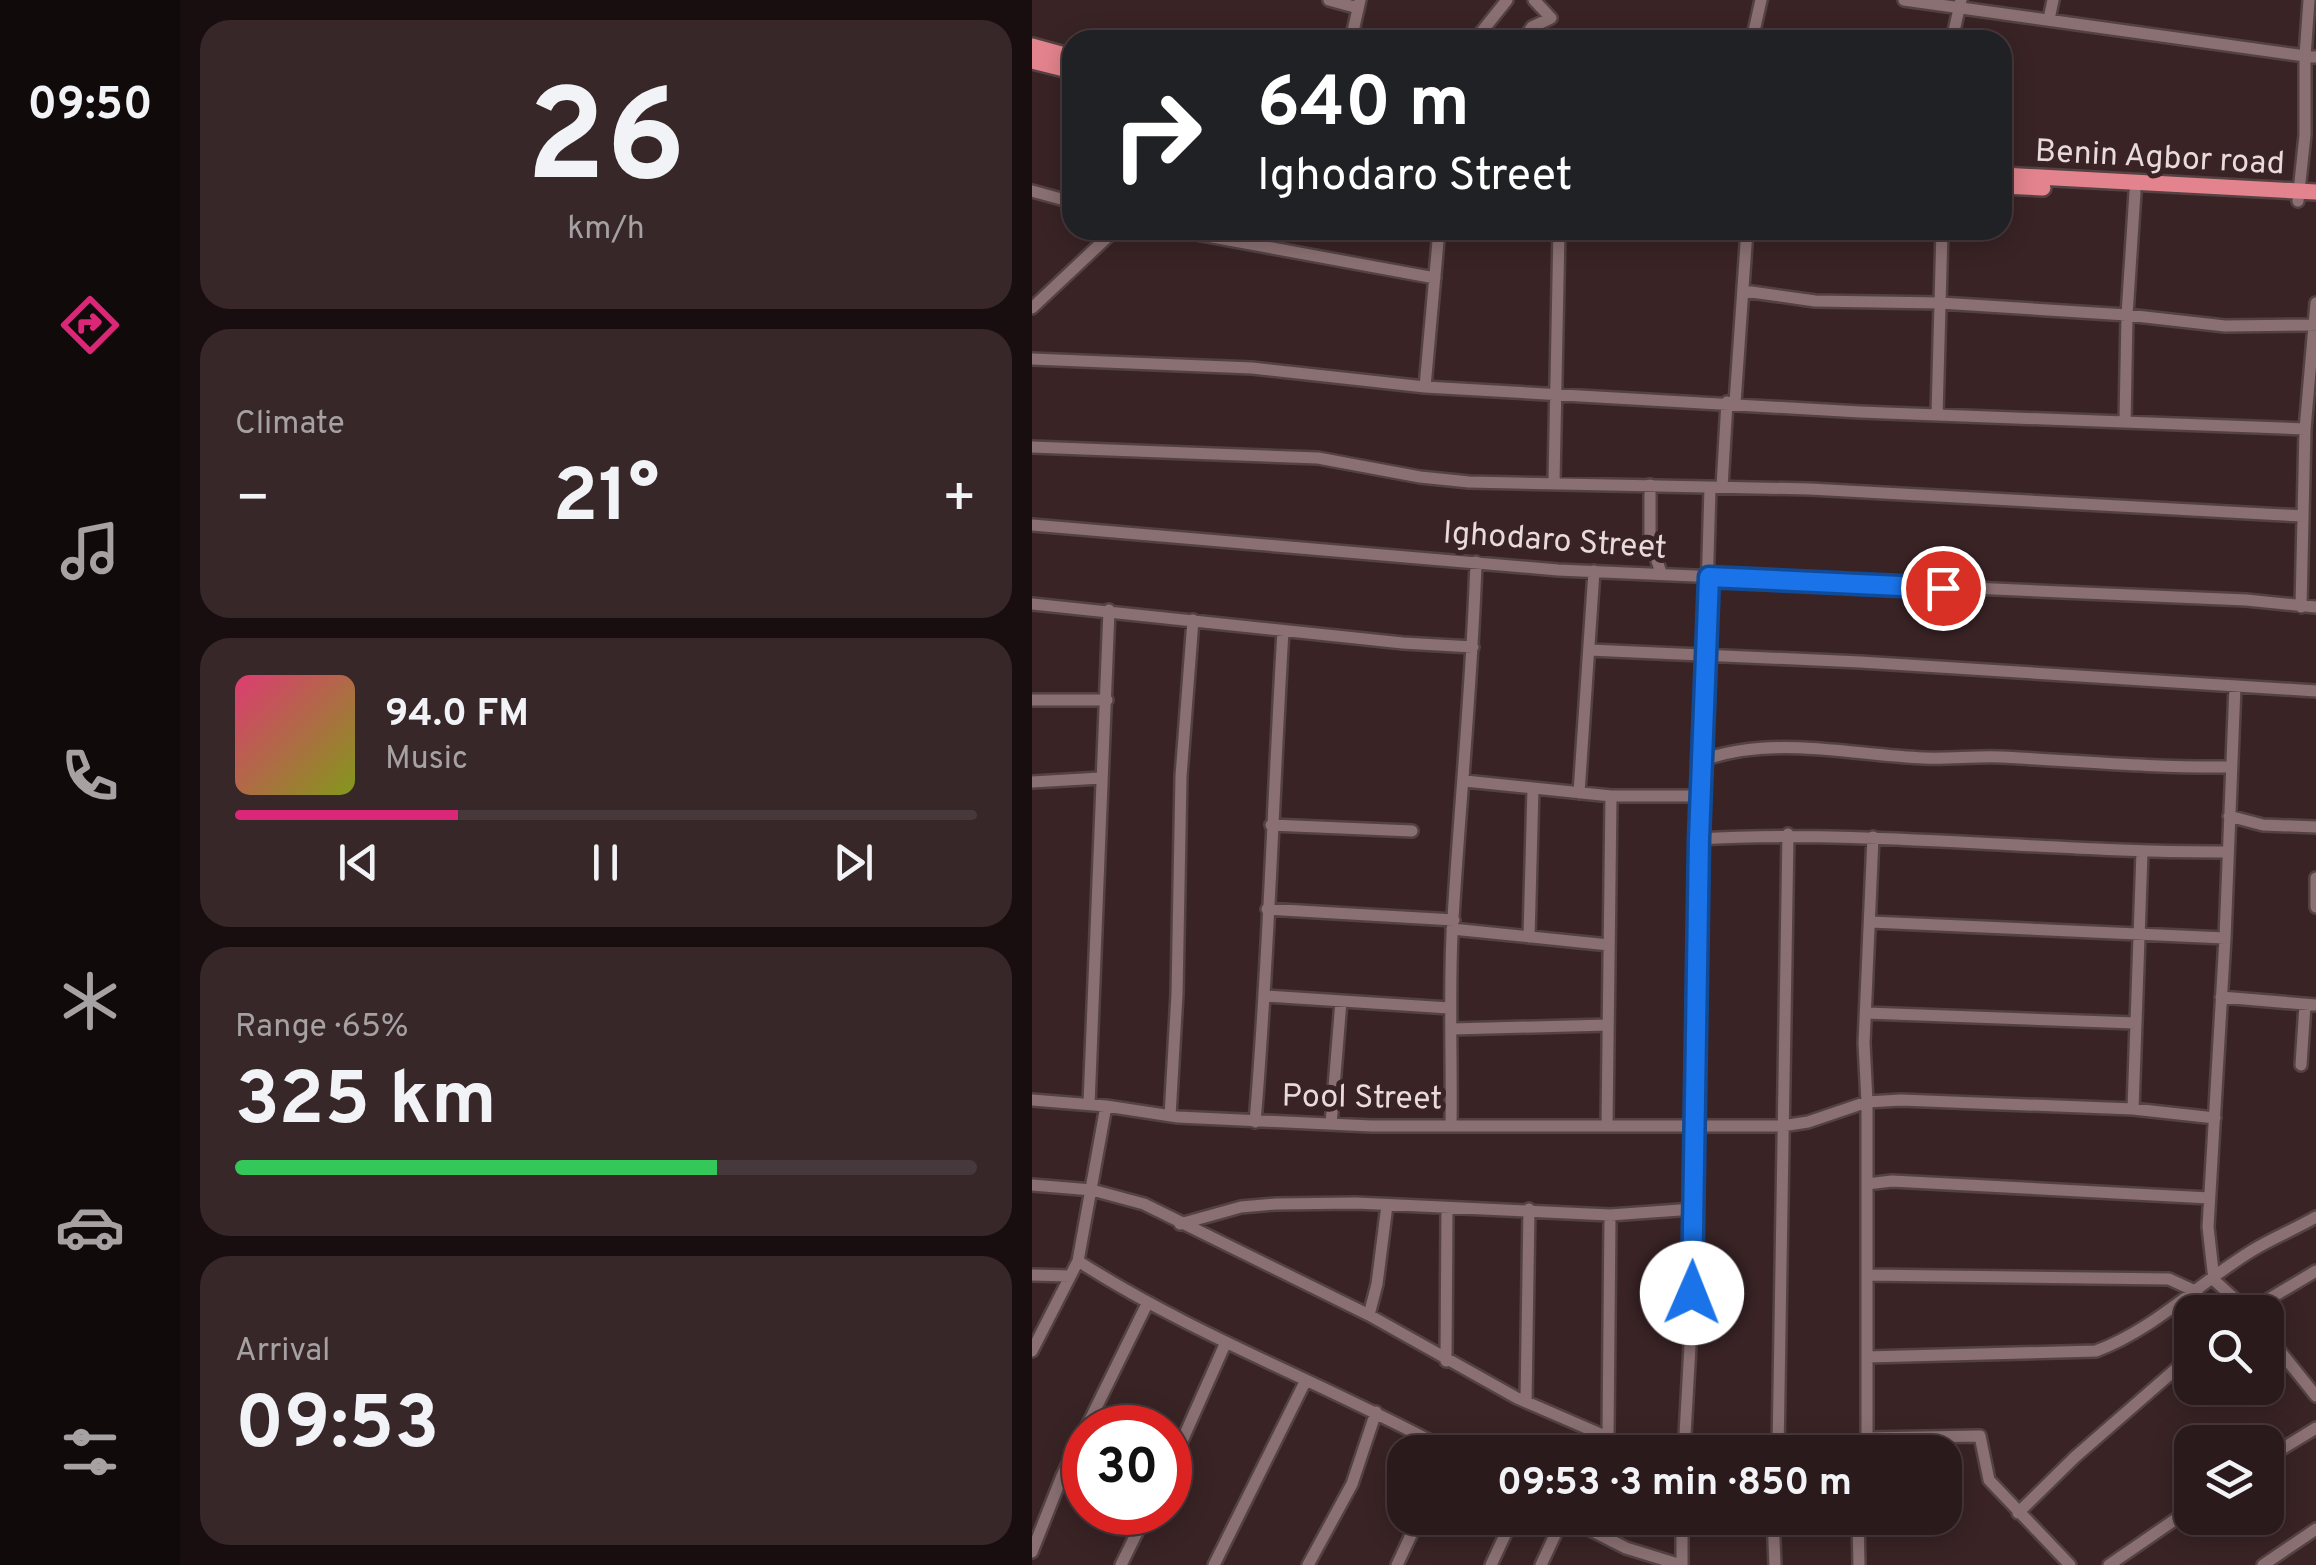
<!DOCTYPE html>
<meta charset="utf-8">
<style>
:root{--surface:#2b1a1c;--page:#372729;--text:#f1f3f6;--muted:#a6a1a3;--line:#47383b;--accent:#db2777}
body{margin:0;font-family:Overpass,sans-serif;background:var(--page);color:var(--text);height:100vh;display:flex;flex-direction:column;font-size:38px;white-space:nowrap}
*{box-sizing:border-box;margin:0}
p{font-size:32px;color:var(--muted)}
.icon{flex:none;width:55px;height:55px;fill:none;stroke:currentColor;stroke-width:2;stroke-linecap:round;stroke-linejoin:round}
.map{position:relative;flex:1;overflow:hidden}
.details{display:flex;flex-direction:column;gap:20px;padding:20px;background:#180e0f;width:852px}
.details>*{flex:none}
.banner{position:absolute;left:30px;top:30px;width:950px;height:210px;border-radius:30px;box-shadow:0 5px 25px #0003,0 0 0 2px var(--line);background:#202124;color:#fff;overflow:hidden}
.fabs{position:absolute;left:1142px;top:1295px;display:grid;gap:20px}
.fabs a{display:grid;place-items:center;width:110px;height:110px;border-radius:20px;background:var(--surface);box-shadow:0 5px 25px #0003,0 0 0 2px var(--line);font-size:50px}
.speed{position:absolute;left:30px;top:1405px;display:flex;gap:20px;font-size:50px;font-weight:700;text-align:center}
.speed>*{display:grid;place-content:center;width:130px;height:130px;border-radius:50%;background:var(--surface);box-shadow:0 5px 25px #0003,0 0 0 2px var(--line);line-height:1}
.speed .limit{border:15px solid #d22;background:#fff;color:#111}
.pin{position:absolute;display:grid;place-items:center;width:85px;height:85px;color:#fff;margin:-42px;border:5px solid #fff;border-radius:50%;box-shadow:0 2px 10px #0007}
.me{position:absolute;width:110px;margin:-55px;rotate:1deg;stroke-linejoin:round;filter:drop-shadow(0 0 8px #0008)}
.turn{display:flex;align-items:center;gap:35px;height:210px;padding:0 30px;font-size:45px}
.turn .icon{width:130px;height:130px;stroke-width:2.5}
.turn b{display:block;font-size:70px;line-height:85px}
.big{font-size:75px;font-weight:700;line-height:1.1}
.details .tile{flex:1;display:flex;flex-direction:column;justify-content:center;gap:15px;min-width:0;padding:0 35px;border-radius:30px;background:var(--page)}
.details .dial{align-items:center;gap:0}
.dial b{font-size:130px;line-height:1}
.song{display:flex;align-items:center;gap:30px}
.cover{width:120px;height:120px;border-radius:15px;background:linear-gradient(135deg,hsl(340 70% 55%),hsl(70 70% 35%))}
.played{height:10px;border-radius:5px;background:linear-gradient(90deg,var(--accent) 30%,var(--line) 30%)}
.keys{display:flex;justify-content:space-around;direction:ltr}
.heat{display:flex;justify-content:space-between;align-items:center;font-size:55px;direction:ltr}
.charge{height:15px;border-radius:8px;background:linear-gradient(90deg,#34c759 65%,var(--line) 0)}
.trip{position:absolute;left:355px;top:1435px;width:575px;height:100px;border-radius:30px;background:var(--surface);box-shadow:0 5px 25px #0003,0 0 0 2px var(--line);font-weight:700;line-height:100px;text-align:center}
main{display:flex;flex:1;min-height:0}
.menu{display:flex;flex-direction:column;width:180px;justify-content:space-around;align-items:center;background:#110a0b;color:var(--muted)}
.menu .icon{width:70px;height:70px}
.menu .active{color:var(--accent)}
.menu b{font-size:45px;color:var(--text)}
.map>svg:first-child{display:block}
</style>
<main>
<nav class="menu">
<b>09:50</b>
<svg class="icon active" aria-label="directions" viewBox="0 0 24 24"><path d="M12 3l9 9-9 9-9-9zM9 14v-3h6M13 9l2 2-2 2"/></svg>
<svg class="icon" aria-label="music" viewBox="0 0 24 24"><path d="M9 18V5l10-2v13"/><circle cx="6" cy="18" r="3"/><circle cx="16" cy="16" r="3"/></svg>
<svg class="icon" aria-label="phone" viewBox="0 0 24 24"><path d="M5 4h4l2 5-3 2q2 4 5 5l2-3 5 2v4C11 20 4 13 5 4z"/></svg>
<svg class="icon" aria-label="climate" viewBox="0 0 24 24"><path d="M12 3v18M4 7l16 10M4 17L20 7"/></svg>
<svg class="icon" aria-label="car" viewBox="0 0 24 24"><path d="M5 17H2v-5l4-1 3-4h7l3 4 3 1v5h-3M9 17h6M6 11h13"/><circle cx="7" cy="17" r="2"/><circle cx="17" cy="17" r="2"/></svg>
<svg class="icon" aria-label="filters" viewBox="0 0 24 24"><path d="M4 7h16M4 17h16"/><circle cx="9" cy="7" r="2"/><circle cx="15" cy="17" r="2"/></svg>
</nav>
<section class="details">
<div class="tile dial"><b>26</b><p>km/h</p></div>
<div class="tile"><p>Climate</p>
<div class="heat"><a>−</a><b class="big">21°</b><a>+</a></div>
</div>
<div class="tile">
<div class="song"><i class="cover"></i><div><b>94.0 FM</b><p>Music</p></div></div>
<div class="played"></div>
<div class="keys"><svg class="icon" aria-label="previous" viewBox="0 0 24 24"><path d="M18 5L8 12l10 7zM5 5v14"/></svg><svg class="icon" aria-label="pause" viewBox="0 0 24 24"><path d="M8 5v14M16 5v14"/></svg><svg class="icon" aria-label="next" viewBox="0 0 24 24"><path d="M6 5l10 7-10 7zM19 5v14"/></svg></div>
</div>
<div class="tile"><p>Range · 65%</p><b class="big">325 km</b><div class="charge"></div></div>
<div class="tile"><p>Arrival</p><b class="big">09:53</b></div>
</section>
<div class="map">
<svg width="1284" height="1565" viewBox="0 0 1284 1565">
<rect width="100%" height="100%" fill="#392325"/>
<g fill="none" stroke-linecap="round" stroke-linejoin="round">
<defs>
<path id="minor" d="M297,0L326,8
M872,0L1273,56L1277,0
M1017,19L1021,0
M319,40L328,0
M443,40L475,0
M491,40L500,27L519,18L502,0
M720,40L729,0
M920,40L929,0
M0,191L40,202
M1266,201L1273,135V56L1284,57
M142,230L403,278
M712,291L783,301L908,303L1095,315L1193,326L1284,325
M0,308L83,230
M0,359L220,368L393,387L828,412L1273,429
M393,387L407,230
M703,403L715,230
M905,415L910,230
M1093,422L1095,315L1103,192
M0,447L286,458L388,477L437,482L778,489L1270,516
M522,482L527,230
M618,485V539L629,573
M690,487L695,402
M0,525L526,570L1214,600L1284,607
M0,604L371,643L441,647
M1269,607L1273,429L1284,303
M557,650L828,662L1284,691
M1203,686L1193,938L1176,1227L1182,1280L1217,1312
M0,700H75
M671,760C742,735 819,755 892,758C918,759 943,756 969,757C1046,761 1122,768 1199,767
M433,781L579,796H669
M0,782L69,778
M547,793L562,571
M1197,816L1231,825L1284,827
M239,825L380,831
M667,839C844,829 1018,853 1196,852
M1284,878V907
M235,909L422,920
M839,922L1193,938
M420,929L577,945
M497,937L501,788
M234,996L417,1008
M1189,997L1284,1005
M834,1013L1103,1023
M420,1029L576,1025
M1269,1065L1273,1005
M0,1100L74,1106L146,1117L339,1126H750L776,1122L835,1102L869,1100L1101,1109L1183,1118
M57,1104L77,610
M1101,1109L1110,852
M138,1116L145,994L149,776L161,620
M223,1122C237,959 241,795 251,631
M299,1124L309,1001
M419,1126C420,1062 417,999 420,935C427,811 440,687 444,562
M575,1126L579,796
M835,1184L860,1181L1177,1198
M0,1185L60,1190L112,1204L337,1315L485,1398L610,1452
M148,1224L209,1207L244,1204L324,1203L578,1215L662,1209
M46,1261C164,1337 297,1385 419,1452
M0,1275L38,1276
M835,1275L1137,1279L1165,1292
M1215,1312L1284,1271
M337,1315L345,1284L355,1205
M1235,1335L1284,1396
M0,1351L46,1261L74,1106
M835,1357L1064,1351C1123,1329 1168,1282 1221,1250C1241,1238 1263,1229 1284,1217
M414,1361L415,1208
M494,1402L497,1209
M54,1428L115,1304
M576,1436L578,1215
M835,1438L948,1436L957,1480L1038,1565
M652,1452L661,1293L663,1007L678,488
M746,1452L756,834
M832,1452L835,1438V1102L832,1043L841,837
M1235,1458L1284,1428
M138,1468L194,1342
M986,1513L1043,1457L1160,1355
M535,1518L594,1548L649,1565
M741,1518L743,1565
M826,1518L827,1565
M0,1552L30,1476L52,1430
M89,1565L115,1512
M182,1565L274,1380
M276,1565L320,1484L344,1412
M365,1565L387,1518
M459,1565L481,1518
M509,1565L531,1518
M650,1565V1518
M1077,1565L1160,1508
M1231,1565L1284,1529"/>
<path id="highway" d="M0,46L40,57
M0,61L40,71
M970,175L1284,192
M970,186L1011,188"/>
</defs>
<use href="#minor" stroke="#544243" stroke-width="16"/>
<use href="#highway" stroke="#544243" stroke-width="20"/>
<use href="#minor" stroke="#8a7072" stroke-width="11"/>
<use href="#highway" stroke="#e3838d" stroke-width="15"/>
</g>
<g fill="none" stroke-linecap="round" stroke-linejoin="round">
<defs>
<path id="route" d="M660,1293L667,839L677,577L911,588"/>
</defs>
<use href="#route" stroke="#114b97" stroke-width="25"/>
<use href="#route" stroke="#1a73e8" stroke-width="18"/>
</g>
<g text-anchor="middle" stroke-width="10" stroke-linejoin="round" paint-order="stroke">
<g font-size="32" fill="#e9dbdb" stroke="#392325">
<text transform="translate(1128 156) rotate(3)" y="11">Benin Agbor road</text>
<text transform="translate(523 539) rotate(4)" y="11">Ighodaro Street</text>
<text transform="translate(330 1096) rotate(1)" y="11">Pool Street</text>
</g>
</g>
</svg>
<div class="fabs">
<a><svg class="icon" aria-label="search" viewBox="0 0 24 24"><circle cx="10" cy="10" r="6"/><path d="M15 15l6 6"/></svg></a>
<a><svg class="icon" aria-label="layers" viewBox="0 0 24 24"><path d="M12 4l9 5-9 5-9-5zM3 14l9 5 9-5"/></svg></a>
</div>
<div class="speed"><div class="limit">30</div></div>
<div class="pin" style="left:911px;top:588px;background:#d93025"><svg class="icon" aria-label="arrive" viewBox="0 0 24 24"><path d="M6 21V4h12l-3 4 3 4H6"/></svg></div>
<svg class="me" style="left:660px;top:1293px" viewBox="-20 -20 40 40"><circle r="19" fill="#fff"/><path d="M0-13L10 11 0 6-10 11z" fill="#1a73e8"/></svg>
<div class="trip">09:53 · 3 min · 850 m</div>
<div class="banner">
<div class="turn"><svg class="icon" aria-label="right" viewBox="0 0 24 24"><path d="M7 20v-9h11M14 6l5 5-5 5"/></svg><div><b>640 m</b>Ighodaro Street</div></div>
</div>
</div>
</main>
